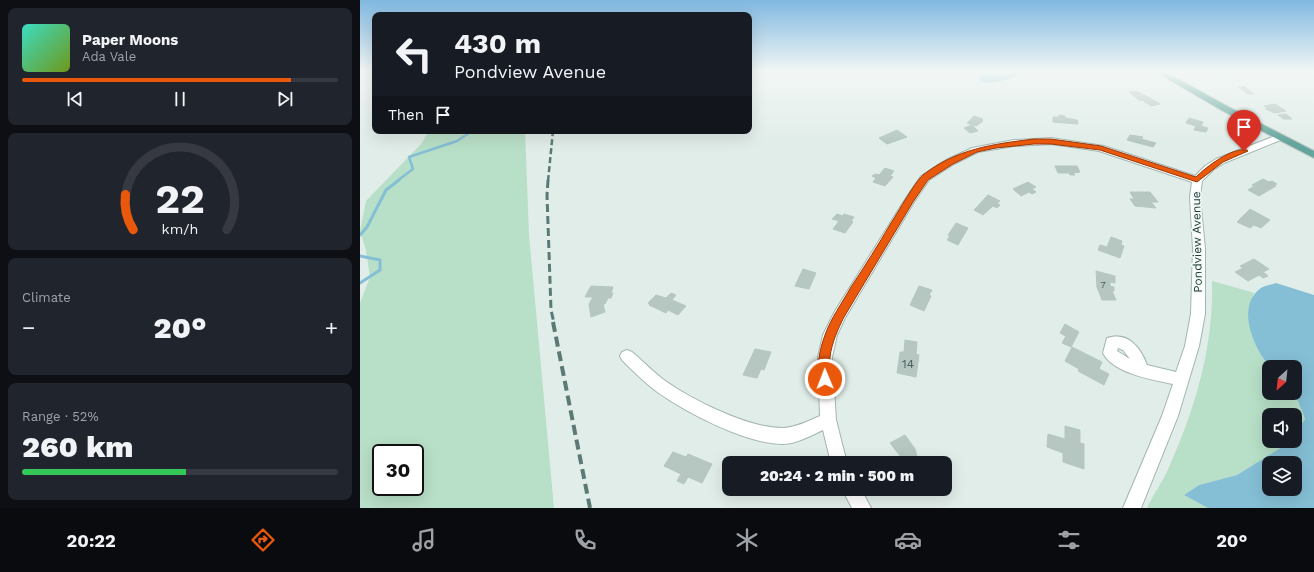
<!DOCTYPE html>
<meta charset="utf-8">
<style>
:root{--surface:#171b24;--page:#20242c;--text:#f1f3f6;--muted:#9ea1a6;--line:#363941;--accent:#ea580c}
body{margin:0;font-family:"Work Sans",sans-serif;background:var(--page);color:var(--text);height:100vh;display:flex;flex-direction:column;font-size:15px;white-space:nowrap}
*{box-sizing:border-box;margin:0}
p{font-size:13px;color:var(--muted)}
.icon{flex:none;width:22px;height:22px;fill:none;stroke:currentColor;stroke-width:2;stroke-linecap:round;stroke-linejoin:round}
.map{position:relative;flex:1;overflow:hidden}
.side{display:flex;flex-direction:column;gap:8px;padding:8px;background:#0d0f14;width:360px}
.side>*{flex:none}
.top-card{position:absolute;left:12px;top:12px;width:380px;height:122px;border-radius:8px;box-shadow:0 4px 16px #0002;background:#171b24;color:var(--text);overflow:hidden}
.needle{width:26px;rotate:207deg}
.fabs{position:absolute;left:902px;top:360px;display:grid;gap:8px}
.fabs a{display:grid;place-items:center;width:40px;height:40px;border-radius:8px;background:var(--surface);box-shadow:0 4px 16px #0002;font-size:20px}
.speed{position:absolute;left:12px;top:444px;display:flex;gap:8px;font-size:20px;font-weight:700;text-align:center}
.speed>*{display:grid;place-content:center;width:52px;height:52px;border-radius:50%;background:var(--surface);box-shadow:0 4px 16px #0002;line-height:1}
.speed .limit{border:2px solid #111;border-radius:6px;background:#fff;color:#111}
.pin{position:absolute;display:grid;place-items:center;width:34px;height:34px;color:#fff;margin:-41px -17px;border-radius:50% 50% 50% 0;rotate:-45deg;box-shadow:0 0 4px #0007}
.pin .icon{rotate:45deg}
.me{position:absolute;width:44px;margin:-22px;rotate:359deg;stroke-linejoin:round;filter:drop-shadow(0 0 3px #0008)}
.turn{display:flex;align-items:center;gap:14px;height:84px;padding:0 16px;font-size:18px}
.turn .icon{width:52px;height:52px;stroke-width:2.5}
.turn b{display:block;font-size:28px;line-height:34px}
.then{display:flex;align-items:center;height:38px;padding:0 16px;background:#0003;gap:8px;font-size:15px}
.big{font-size:30px;font-weight:800;line-height:1.1}
.side .tile{flex:1;display:flex;flex-direction:column;justify-content:center;gap:6px;min-width:0;padding:0 14px;border-radius:8px;background:var(--page)}
.side .dial{align-items:center;gap:0}
.dial svg{height:104px;overflow:visible;fill:none;stroke:var(--line);stroke-width:7;stroke-linecap:round;text-anchor:middle}
.dial text{fill:var(--text);stroke:none}
.song{display:flex;align-items:center;gap:12px}
.cover{width:48px;height:48px;border-radius:6px;background:linear-gradient(135deg,hsl(170 70% 55%),hsl(80 70% 35%))}
.played{height:4px;border-radius:2px;background:linear-gradient(90deg,var(--accent) 85%,var(--line) 85%)}
.keys{display:flex;justify-content:space-around;direction:ltr}
.heat{display:flex;justify-content:space-between;align-items:center;font-size:22px;direction:ltr}
.charge{height:6px;border-radius:3px;background:linear-gradient(90deg,#34c759 52%,var(--line) 0)}
.trip{position:absolute;left:362px;top:456px;width:230px;height:40px;border-radius:8px;background:var(--surface);box-shadow:0 4px 16px #0002;font-weight:800;line-height:40px;text-align:center}
.tab-bar{display:flex;height:64px;justify-content:space-around;align-items:center;background:#090b0e;color:var(--muted)}
.tab-bar .icon{width:28px;height:28px}
.tab-bar .on{color:var(--accent)}
.tab-bar b{font-size:18px;color:var(--text)}
main{display:flex;flex:1;min-height:0}
.map>svg:first-child{display:block}
</style>
<main>
<section class="side">
<div class="tile">
<div class="song"><i class="cover"></i><div><b>Paper Moons</b><p>Ada Vale</p></div></div>
<div class="played"></div>
<div class="keys"><svg class="icon" aria-label="previous" viewBox="0 0 24 24"><path d="M18 5L8 12l10 7zM5 5v14"/></svg><svg class="icon" aria-label="pause" viewBox="0 0 24 24"><path d="M8 5v14M16 5v14"/></svg><svg class="icon" aria-label="next" viewBox="0 0 24 24"><path d="M6 5l10 7-10 7zM19 5v14"/></svg></div>
</div>
<div class="tile dial"><svg viewBox="0 0 100 80">
<path d="M14 69A42 42 0 1 1 86 69"/>
<path d="M14 69A42 42 0 0 1 8 42" stroke="#ea580c"/>
<text x="50" y="56" font-size="32" font-weight="700">22</text>
<text x="50" y="72" font-size="11">km/h</text>
</svg></div>
<div class="tile"><p>Climate</p>
<div class="heat"><a>−</a><b class="big">20°</b><a>+</a></div>
</div>
<div class="tile"><p>Range · 52%</p><b class="big">260 km</b><div class="charge"></div></div>
</section>
<div class="map">
<svg width="954" height="508" viewBox="0 0 954 508">
<rect width="100%" height="100%" fill="#e1ede9"/>
<path fill="#b8dfc7" fill-rule="evenodd" d="M69,131H165L169,235L194,508H0V303L10,277L6,250L0,231L6,201L61,144ZM21,453H55V487H21Z
M852,281L895,293L893,295L902,357L910,367L909,393H934L936,395L945,419L935,433V415H909V441H929L927,444L877,475L839,485L824,495L848,508H787C793,494 803,482 809,467C835,409 854,346 852,281Z"/>
<path fill="#85bfd5" fill-rule="evenodd" d="M626,72H665C651,78 637,85 621,82L619,76Z
M916,283L954,295V508H848L824,495L839,485L877,475L927,444L929,441H935V433L945,419L936,396L934,393H935V367H910C894,349 875,306 901,288C905,285 911,285 916,283ZM909,463H935V489H909Z"/>
<g fill="none" stroke-linecap="round" stroke-linejoin="round">
<path stroke="#85bfd5" stroke-width="2.5" d="M37,181L53,169L49,157L97,141L109,133V131"/>
<path stroke="#85bfd5" stroke-width="3" d="M0,235L7,227L26,190L39,180
M0,256L20,260V270L0,283"/>
</g>
<path fill="#b6c7c2" stroke="#b3c7c1" d="M853,72H874L860,75Z
M878,87H885L894,94H888Z
M776,91L788,97L800,104L791,106L782,100L780,101L769,92Z
M915,104L926,111L915,113L905,109L908,108L904,106Z
M926,114L932,119H924L918,115Z
M699,115L705,116V118L717,120L718,124L693,122V117H699Z
M614,116L623,119L621,120L623,121L616,126L607,123Z
M829,118L843,122L841,126L848,128L846,132L834,130L836,126L826,123Z
M612,125L618,131L610,133L604,128Z
M537,130L547,137L527,144L519,138Z
M770,135L783,137L781,139L796,143L793,147L767,140Z
M695,166H717L720,172L713,173L715,175H710L709,173H698Z
M525,168L534,171L530,176L533,177L525,186L513,182L516,178L512,176L515,174L519,175Z
M903,179L909,182L912,181L917,184L915,185L916,186L899,196L888,190L894,186L892,185Z
M668,182L676,187L672,189L676,192L672,194L669,192L661,196L653,189Z
M770,192H790L798,202H791L796,208L775,206L770,199H774Z
M628,195L640,201L637,203L640,205L637,208L633,206L623,215L614,210Z
M890,209L910,220L901,228L894,225L890,228L877,222Z
M477,214L483,216L484,214L494,217L491,221L493,222L485,233L473,229L479,221L472,219Z
M596,223L608,228L598,245L587,240L590,236L588,235Z
M751,237L762,241L761,245L764,246L760,258L738,250L740,245L747,247Z
M894,259L909,269L903,272L908,276L903,278L899,275L888,281L875,272L883,268L880,266Z
M443,269L456,273L449,289L435,286Z
M736,271L755,276V283L750,282V286L754,287V291H752L756,300H742L737,287Z
M231,286L253,287L251,293H253L251,298H248L245,304H243L245,312L231,317L229,304L233,297H225Z
M559,286L572,290L569,295L571,296L564,311L550,305Z
M311,293L316,295L312,300L326,306L318,315L308,310L306,313L289,305L290,304L288,303L296,295L306,298Z
M705,324L719,332L711,347L702,343L706,336L700,333Z
M545,340L557,342L556,354L559,355L556,377L537,373L540,352H544Z
M712,347L742,362L739,369L749,374L744,385L718,371L719,369L705,361Z
M395,349L411,352L404,370L401,369L397,378L383,375Z
M705,426L720,430V443L724,444V469L703,462V453L687,447L688,434L705,439Z
M545,435L555,449L559,463H538L537,458L541,457L530,443Z
M313,452L326,457L328,454L352,464L342,483L328,477L324,484L317,481L321,474L304,466Z"/>
<g fill="none" stroke-linecap="round" stroke-linejoin="round">
<defs>
<path id="minor" d="M920,134L925,137L923,139L864,163L853,170L842,181L840,197L845,249V314L839,346L818,416L781,508H763L802,416L813,384C792,380 753,373 743,353L747,338C768,331 781,348 787,365L816,372L825,346L831,314L833,249L830,197L832,182L739,151L691,144L654,146L618,152L594,164L569,180L554,202L485,318L477,335L472,357L476,420L487,463H471L463,430C450,436 436,444 422,444C386,444 325,412 296,391C284,382 273,371 262,360L260,356L262,352L267,350L272,352C283,361 293,372 304,380C332,400 388,428 422,428C435,428 448,421 460,416L458,357L463,335L475,311L544,201L561,176L586,160L612,148L654,140L691,138L744,146L835,176L845,166L856,159ZM758,348L763,350L770,359L757,351Z
M482,489H501L511,508H492Z"/>
<path id="major" d="M796,72H805L867,106L954,151V158L861,110Z"/>
</defs>
<use href="#minor" stroke="#a3b5b1" stroke-width="2"/>
<use href="#major" stroke="#c1c9c8" stroke-width="2"/>
<use href="#minor" fill="#fff" fill-rule="evenodd"/>
<use href="#major" fill="#63a59c" fill-rule="evenodd"/>
<path stroke="#5b7a75" stroke-width="2.5" stroke-dasharray="6 3" stroke-linecap="butt" d="M188,181L193,131"/>
<path stroke="#5b7a75" stroke-width="3" stroke-dasharray="8 4" stroke-linecap="butt" d="M188,180L187,195L191,310L194,323"/>
<path stroke="#5b7a75" stroke-width="4" stroke-dasharray="10 5" stroke-linecap="butt" d="M193,322L230,508"/>
</g>
<linearGradient id="sky" x2="0" y2="1"><stop stop-color="#80b8e0"/><stop offset="0.5" stop-color="#f2f7f5"/><stop offset="1" stop-color="#f2f7f5" stop-opacity="0"/></linearGradient>
<rect width="954" height="143" fill="url(#sky)"/>
<path fill="#ea580c" stroke="#983908" d="M674,139H691L741,146L836,177C846,167 872,147 887,150L888,151L863,162L837,182L740,150L691,144H674L636,148L617,152L593,164L568,180L553,202L484,317C478,329 472,342 470,357C469,365 473,374 469,382L465,384L461,382C455,369 460,348 465,335C471,318 482,303 491,287C505,266 518,245 531,223C539,211 554,183 563,175C596,149 633,144 674,139Z"/>
<g text-anchor="middle" stroke-width="3.5" stroke-linejoin="round" paint-order="stroke">
<g font-size="10" fill="#46605c">
<text x="743" y="288">7</text>
</g>
<g font-size="12" fill="#203e3a" stroke="#f2f9f6">
<text transform="translate(837 242) rotate(-91)" y="4">Pondview Avenue</text>
</g>
<g font-size="12" fill="#46605c">
<text x="548" y="368">14</text>
</g>
</g>
</svg>
<div class="fabs">
<a><svg class="needle" viewBox="-14 -14 28 28"><path d="M0-13l5 13h-10z" fill="#e53935"/><path d="M0 13l5-13h-10z" fill="#9ea1a6"/></svg></a>
<a><svg class="icon" aria-label="sound" viewBox="0 0 24 24"><path d="M4 9h4l5-4v14l-5-4H4zM17 9q2 3 0 6"/></svg></a>
<a><svg class="icon" aria-label="layers" viewBox="0 0 24 24"><path d="M12 4l9 5-9 5-9-5zM3 14l9 5 9-5"/></svg></a>
</div>
<div class="speed"><div class="limit">30</div></div>
<div class="pin" style="left:884px;top:151px;background:#d93025"><svg class="icon" aria-label="arrive" viewBox="0 0 24 24"><path d="M6 21V4h12l-3 4 3 4H6"/></svg></div>
<svg class="me" style="left:465px;top:379px" viewBox="-20 -20 40 40"><circle r="17" fill="#ea580c" stroke="#fff" stroke-width="3"/><path d="M0-11L8 9 0 5-8 9z" fill="#fff"/></svg>
<div class="trip">20:24 · 2 min · 500 m</div>
<div class="top-card">
<div class="turn"><svg class="icon" aria-label="left" viewBox="0 0 24 24"><path d="M17 20v-9H6M10 6l-5 5 5 5"/></svg><div><b>430 m</b>Pondview Avenue</div></div>
<div class="then">Then<svg class="icon" aria-label="arrive" viewBox="0 0 24 24"><path d="M6 21V4h12l-3 4 3 4H6"/></svg></div>
</div>
</div>
</main>
<nav class="tab-bar">
<b>20:22</b>
<svg class="icon on" aria-label="directions" viewBox="0 0 24 24"><path d="M12 3l9 9-9 9-9-9zM9 14v-3h6M13 9l2 2-2 2"/></svg>
<svg class="icon" aria-label="music" viewBox="0 0 24 24"><path d="M9 18V5l10-2v13"/><circle cx="6" cy="18" r="3"/><circle cx="16" cy="16" r="3"/></svg>
<svg class="icon" aria-label="phone" viewBox="0 0 24 24"><path d="M5 4h4l2 5-3 2q2 4 5 5l2-3 5 2v4C11 20 4 13 5 4z"/></svg>
<svg class="icon" aria-label="climate" viewBox="0 0 24 24"><path d="M12 3v18M4 7l16 10M4 17L20 7"/></svg>
<svg class="icon" aria-label="car" viewBox="0 0 24 24"><path d="M5 17H2v-5l4-1 3-4h7l3 4 3 1v5h-3M9 17h6M6 11h13"/><circle cx="7" cy="17" r="2"/><circle cx="17" cy="17" r="2"/></svg>
<svg class="icon" aria-label="filters" viewBox="0 0 24 24"><path d="M4 7h16M4 17h16"/><circle cx="9" cy="7" r="2"/><circle cx="15" cy="17" r="2"/></svg>
<b>20°</b>
</nav>
